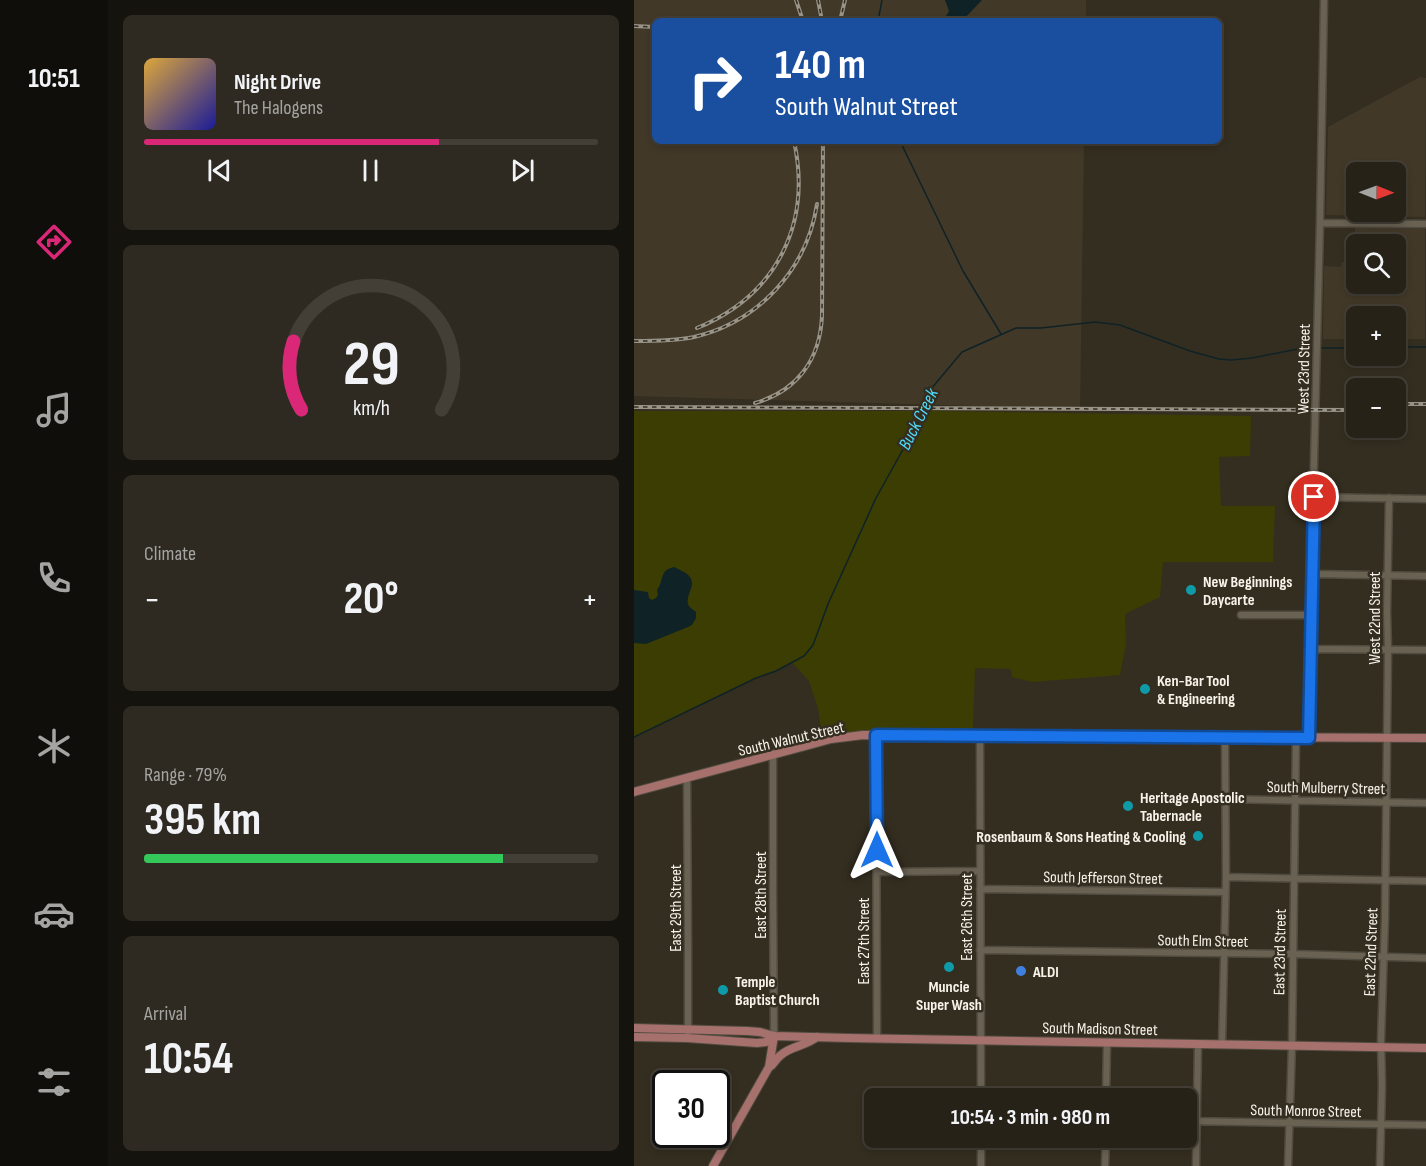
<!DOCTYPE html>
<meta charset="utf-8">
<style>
:root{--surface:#272218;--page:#2f2a21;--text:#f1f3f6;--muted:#a4a4a2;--line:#433f37;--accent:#db2777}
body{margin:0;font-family:"Sofia Sans Condensed",sans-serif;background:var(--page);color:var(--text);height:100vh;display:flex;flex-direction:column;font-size:22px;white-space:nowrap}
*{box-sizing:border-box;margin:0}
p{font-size:20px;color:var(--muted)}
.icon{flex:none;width:33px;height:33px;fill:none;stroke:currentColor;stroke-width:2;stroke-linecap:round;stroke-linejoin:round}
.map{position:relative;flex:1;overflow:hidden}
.panel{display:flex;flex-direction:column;gap:15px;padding:15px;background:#15130d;width:526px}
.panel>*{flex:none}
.hud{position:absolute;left:18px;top:18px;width:570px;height:126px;border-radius:9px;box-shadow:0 3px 9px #0003,0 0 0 2px var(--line);background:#1a4fa0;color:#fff;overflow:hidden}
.needle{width:39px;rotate:91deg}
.controls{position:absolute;left:712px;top:162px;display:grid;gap:12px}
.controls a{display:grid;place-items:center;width:60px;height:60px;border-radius:9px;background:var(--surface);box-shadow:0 3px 9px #0003,0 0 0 2px var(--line);font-size:30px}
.speed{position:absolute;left:18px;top:1070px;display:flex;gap:12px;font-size:30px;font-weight:700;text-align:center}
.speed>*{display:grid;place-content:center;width:78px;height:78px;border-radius:50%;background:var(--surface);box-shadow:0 3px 9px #0003,0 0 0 2px var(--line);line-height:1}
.speed .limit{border:3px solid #111;border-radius:9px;background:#fff;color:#111}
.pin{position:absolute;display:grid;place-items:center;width:51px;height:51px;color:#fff;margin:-26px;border:3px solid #fff;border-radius:50%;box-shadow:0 2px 6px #0007}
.me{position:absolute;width:66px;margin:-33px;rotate:0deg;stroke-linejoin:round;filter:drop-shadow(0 0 4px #0008)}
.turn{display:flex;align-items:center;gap:21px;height:126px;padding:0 24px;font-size:27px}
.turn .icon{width:78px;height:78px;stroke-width:2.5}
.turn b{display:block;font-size:42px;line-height:51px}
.big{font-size:45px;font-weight:700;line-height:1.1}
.panel .tile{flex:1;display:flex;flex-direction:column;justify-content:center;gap:9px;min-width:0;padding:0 21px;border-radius:9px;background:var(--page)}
.panel .dial{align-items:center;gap:0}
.dial svg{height:156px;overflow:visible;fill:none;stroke:var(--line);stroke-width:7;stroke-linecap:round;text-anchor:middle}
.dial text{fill:var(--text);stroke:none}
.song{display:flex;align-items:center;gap:18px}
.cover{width:72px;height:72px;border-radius:9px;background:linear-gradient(135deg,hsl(40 70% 55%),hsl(240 70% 35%))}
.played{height:6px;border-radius:3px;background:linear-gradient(90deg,var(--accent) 65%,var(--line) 65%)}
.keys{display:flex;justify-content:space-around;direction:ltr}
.heat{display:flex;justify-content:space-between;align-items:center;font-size:33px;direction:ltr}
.charge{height:9px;border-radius:4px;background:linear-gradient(90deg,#34c759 79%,var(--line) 0)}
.trip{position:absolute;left:230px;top:1088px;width:333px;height:60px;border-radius:9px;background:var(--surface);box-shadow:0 3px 9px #0003,0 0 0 2px var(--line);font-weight:700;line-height:60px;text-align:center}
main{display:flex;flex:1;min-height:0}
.tab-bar{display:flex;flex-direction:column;width:108px;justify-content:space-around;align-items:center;background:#100e0a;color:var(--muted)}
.tab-bar .icon{width:42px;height:42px}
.tab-bar .on{color:var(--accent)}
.tab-bar b{font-size:27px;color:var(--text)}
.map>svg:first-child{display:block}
</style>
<main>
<nav class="tab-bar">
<b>10:51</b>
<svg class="icon on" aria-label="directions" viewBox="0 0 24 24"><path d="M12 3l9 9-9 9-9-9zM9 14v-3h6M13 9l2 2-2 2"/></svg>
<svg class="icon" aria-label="music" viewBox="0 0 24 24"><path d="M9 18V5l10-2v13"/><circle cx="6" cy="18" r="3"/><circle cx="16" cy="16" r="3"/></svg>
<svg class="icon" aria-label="phone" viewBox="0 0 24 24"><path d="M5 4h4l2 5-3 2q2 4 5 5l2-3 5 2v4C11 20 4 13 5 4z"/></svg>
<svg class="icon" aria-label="climate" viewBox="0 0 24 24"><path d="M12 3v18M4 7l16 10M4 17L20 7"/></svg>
<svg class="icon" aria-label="car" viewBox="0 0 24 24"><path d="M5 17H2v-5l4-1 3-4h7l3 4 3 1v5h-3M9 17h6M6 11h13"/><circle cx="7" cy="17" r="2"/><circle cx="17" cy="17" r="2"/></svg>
<svg class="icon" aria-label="filters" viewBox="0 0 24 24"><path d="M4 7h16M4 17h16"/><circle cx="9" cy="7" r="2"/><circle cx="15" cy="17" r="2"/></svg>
</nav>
<section class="panel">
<div class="tile">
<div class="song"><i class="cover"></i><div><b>Night Drive</b><p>The Halogens</p></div></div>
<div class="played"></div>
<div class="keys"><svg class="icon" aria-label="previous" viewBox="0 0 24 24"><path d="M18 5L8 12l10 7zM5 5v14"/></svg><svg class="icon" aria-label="pause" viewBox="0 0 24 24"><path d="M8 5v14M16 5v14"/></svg><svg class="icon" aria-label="next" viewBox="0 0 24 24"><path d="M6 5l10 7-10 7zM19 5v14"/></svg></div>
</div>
<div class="tile dial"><svg viewBox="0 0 100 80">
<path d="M14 69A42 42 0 1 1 86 69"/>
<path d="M14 69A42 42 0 0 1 10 34" stroke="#db2777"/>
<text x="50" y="56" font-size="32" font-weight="700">29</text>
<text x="50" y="72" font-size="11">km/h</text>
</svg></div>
<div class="tile"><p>Climate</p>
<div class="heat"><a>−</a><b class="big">20°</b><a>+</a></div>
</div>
<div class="tile"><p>Range · 79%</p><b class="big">395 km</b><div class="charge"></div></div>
<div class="tile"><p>Arrival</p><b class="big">10:54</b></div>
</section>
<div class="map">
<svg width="792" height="1166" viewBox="0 0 792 1166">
<rect width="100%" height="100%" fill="#342e20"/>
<path fill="#423828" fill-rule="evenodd" d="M0,0H452V21H21V141H450L446,409L0,396Z
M786,77L792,78L791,217L692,215L694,127ZM723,172H762V212H723Z
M721,227L791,229V339H762V316H723V339H689L690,266L707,267L708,262H720ZM723,244H762V284H723Z"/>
<path fill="#3b3d03" d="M0,411H302L617,416L616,456L585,457L587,506H641L639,562H529L526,597L491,614L492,644L486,675L398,682L378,677L377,669L341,668L339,728L218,732L188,737L184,708L175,681L158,662L142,671L122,678L0,737Z"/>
<path fill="#0f2226" d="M311,0H348L328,21H309L315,11Z
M40,567C44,569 49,571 53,574C66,584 49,595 55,606C55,607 61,611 62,612V618L58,625L54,627L12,644L0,643V590L14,592L15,598L18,600L22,598L24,595L23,590C30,581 25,570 40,567Z"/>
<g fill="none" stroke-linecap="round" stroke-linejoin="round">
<path stroke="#0f2226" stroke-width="1.5" d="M244,21L248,0
M266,141L329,271L367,334
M762,347H792
M686,348H723
M0,737L122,678L142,671L170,656L179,645L194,604L242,498L292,408L297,389L328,352L382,328H407L461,322L486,325L556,351L585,359L597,360L618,358L669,348H681"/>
<defs>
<path id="minor" d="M686,223L792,224
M679,497L792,499
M678,574L792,576
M607,615H678
M677,649L792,650
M242,735L243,1038
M346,735L347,1098
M675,738L680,462L686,223L690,0
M139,754V893L140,1036
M53,778L54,947V1032
M591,799L792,803
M243,872L346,871
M592,877L792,881
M346,889L591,892
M346,950L659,954L792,958
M588,1044L592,877L591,738
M472,1098L473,1042
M552,1121L792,1125
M347,1137V1166
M471,1166L472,1137
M562,1166L564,1044
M654,1166L658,1045L662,738
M746,1166L748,1086L747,1040L751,918L754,650L753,613L755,498"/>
<path id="major" d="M0,792L179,744L197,739L229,735L792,738
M0,1028L113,1031L126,1032L140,1036L214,1038L792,1048
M0,1037L53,1038L123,1043L132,1042L140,1036
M137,1066C140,1063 143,1058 147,1055C157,1046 172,1046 183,1037
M79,1166L135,1067L140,1036"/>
</defs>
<use href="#minor" stroke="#504b3f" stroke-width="9"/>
<use href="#major" stroke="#504b3f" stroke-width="10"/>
<use href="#minor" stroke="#696253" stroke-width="6"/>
<use href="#major" stroke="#a6706c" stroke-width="8"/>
<defs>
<path id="rail" d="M162,0L169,21
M184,0L188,21
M206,21L211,0
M0,26L21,27
M63,328C143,295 178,224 160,141
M0,341C20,341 40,341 60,337C124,322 173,270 183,204
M121,403C163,391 186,360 188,316L189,141
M762,404H792
M0,407L723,410"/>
</defs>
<use href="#rail" stroke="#999488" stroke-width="4"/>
<use href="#rail" stroke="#342e20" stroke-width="1.5" stroke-dasharray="4.5" stroke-linecap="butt"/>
</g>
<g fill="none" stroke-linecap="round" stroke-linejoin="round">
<defs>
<path id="route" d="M243,850L242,735L675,738L680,497"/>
</defs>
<use href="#route" stroke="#114b97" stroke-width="15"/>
<use href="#route" stroke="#1a73e8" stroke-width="10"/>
</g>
<g fill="#0f9aa8" stroke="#342e20" stroke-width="2">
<circle cx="557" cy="590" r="6"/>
<circle cx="511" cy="689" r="6"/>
<circle cx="494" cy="806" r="6"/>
<circle cx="564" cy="836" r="6"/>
<circle cx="315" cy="967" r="6"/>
<circle cx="89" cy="990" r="6"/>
</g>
<circle fill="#3f7fe0" stroke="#342e20" stroke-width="2" cx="387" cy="971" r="6"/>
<g text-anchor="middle" stroke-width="5" stroke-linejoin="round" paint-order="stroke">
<g font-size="16" fill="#f7f3ea" stroke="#342e20">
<text transform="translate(669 369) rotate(-89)" y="6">West 23rd Street</text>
<text transform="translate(740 618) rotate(-90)" y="6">West 22nd Street</text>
<text transform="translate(157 738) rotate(-13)" y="6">South Walnut Street</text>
<text transform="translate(692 787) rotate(1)" y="6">South Mulberry Street</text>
<text transform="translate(469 877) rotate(1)" y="6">South Jefferson Street</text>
<text transform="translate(126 895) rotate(-90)" y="6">East 28th Street</text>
<text transform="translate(41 908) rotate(-90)" y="6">East 29th Street</text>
<text transform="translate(332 917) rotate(-90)" y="6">East 26th Street</text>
<text transform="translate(569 940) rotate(1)" y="6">South Elm Street</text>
<text transform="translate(229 941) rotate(-90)" y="6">East 27th Street</text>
<text transform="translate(645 952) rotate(-89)" y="6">East 23rd Street</text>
<text transform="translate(736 952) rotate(-88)" y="6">East 22nd Street</text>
<text transform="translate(466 1028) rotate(1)" y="6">South Madison Street</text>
<text transform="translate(672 1110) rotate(1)" y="6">South Monroe Street</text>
</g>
<g font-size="16" font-weight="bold" fill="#f7f3ea" stroke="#342e20" text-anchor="start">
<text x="569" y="587">New Beginnings<tspan x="569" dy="18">Daycarte</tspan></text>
<text x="523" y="686">Ken-Bar Tool<tspan x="523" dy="18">&amp; Engineering</tspan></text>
<text x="506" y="803">Heritage Apostolic<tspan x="506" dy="18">Tabernacle</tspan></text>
<text x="552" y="842" text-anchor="end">Rosenbaum &amp; Sons Heating &amp; Cooling</text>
<text x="399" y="977">ALDI</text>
<text x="101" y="987">Temple<tspan x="101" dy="18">Baptist Church</tspan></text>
<text x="315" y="992" text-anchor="middle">Muncie<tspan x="315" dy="18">Super Wash</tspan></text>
</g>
<g font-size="18" font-style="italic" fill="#50dcfd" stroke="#342e20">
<text transform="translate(284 419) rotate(-63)" y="6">Buck Creek</text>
</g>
</g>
</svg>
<div class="controls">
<a><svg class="needle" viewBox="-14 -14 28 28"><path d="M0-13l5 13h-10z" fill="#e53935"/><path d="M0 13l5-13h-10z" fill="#a4a4a2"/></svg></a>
<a><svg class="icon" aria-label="search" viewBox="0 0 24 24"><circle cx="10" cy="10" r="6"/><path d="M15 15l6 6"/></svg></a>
<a>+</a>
<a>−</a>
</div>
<div class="speed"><div class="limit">30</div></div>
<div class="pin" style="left:680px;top:497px;background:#d93025"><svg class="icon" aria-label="arrive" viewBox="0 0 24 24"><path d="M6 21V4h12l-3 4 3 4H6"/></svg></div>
<svg class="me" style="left:243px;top:850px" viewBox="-20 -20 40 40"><path d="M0-17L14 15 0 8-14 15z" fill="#1a73e8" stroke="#fff" stroke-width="4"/></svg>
<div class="trip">10:54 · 3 min · 980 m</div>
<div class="hud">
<div class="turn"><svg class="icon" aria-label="right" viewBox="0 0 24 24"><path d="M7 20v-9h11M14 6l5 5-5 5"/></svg><div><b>140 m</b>South Walnut Street</div></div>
</div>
</div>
</main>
